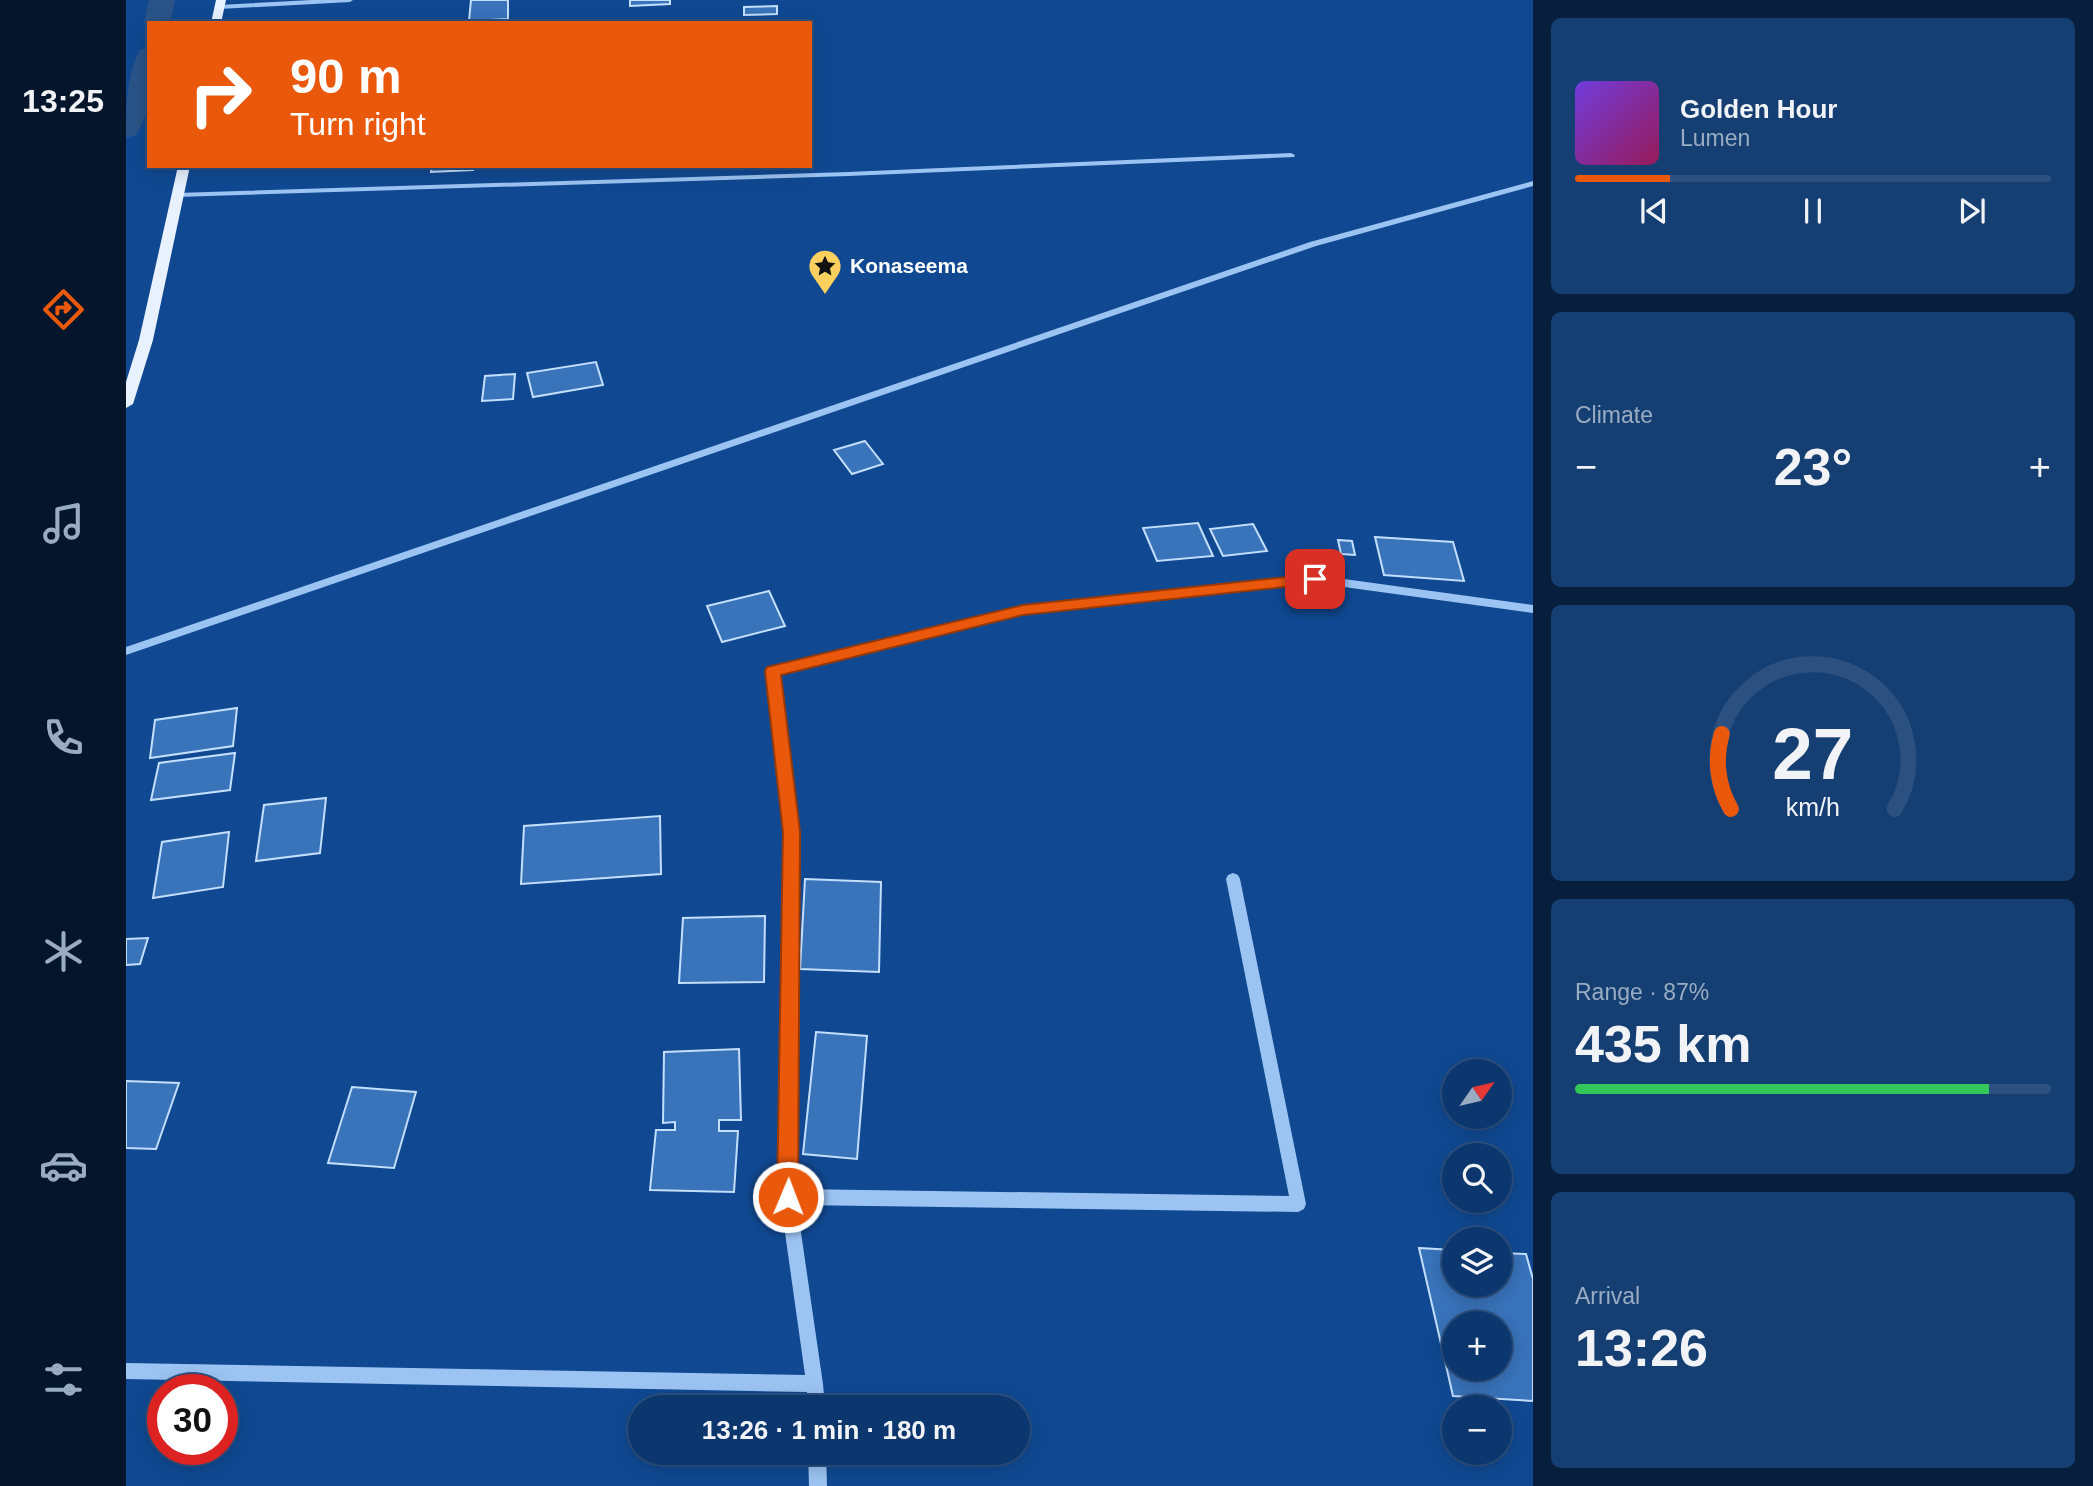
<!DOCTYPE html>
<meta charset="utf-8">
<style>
:root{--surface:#0c376e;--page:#153f73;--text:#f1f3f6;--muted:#9aacc2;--line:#2c5181;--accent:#ea580c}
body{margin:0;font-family:Arial,sans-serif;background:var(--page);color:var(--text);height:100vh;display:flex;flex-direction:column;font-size:26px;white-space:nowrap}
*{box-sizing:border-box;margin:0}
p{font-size:23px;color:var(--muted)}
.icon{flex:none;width:38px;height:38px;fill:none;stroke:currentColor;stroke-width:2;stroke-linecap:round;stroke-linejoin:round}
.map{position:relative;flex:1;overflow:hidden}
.drawer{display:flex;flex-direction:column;gap:18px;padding:18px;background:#071e3c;width:560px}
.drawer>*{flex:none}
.hud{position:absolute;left:21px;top:21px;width:665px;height:147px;border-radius:0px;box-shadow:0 4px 18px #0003,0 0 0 2px var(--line);background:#ea580c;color:#fff;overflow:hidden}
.needle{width:46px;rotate:56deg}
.fabs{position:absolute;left:1316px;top:1059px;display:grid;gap:14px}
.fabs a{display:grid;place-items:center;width:70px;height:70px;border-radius:50%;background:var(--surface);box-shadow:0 4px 18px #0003,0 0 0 2px var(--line);font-size:35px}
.speed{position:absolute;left:21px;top:1374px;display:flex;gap:14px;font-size:35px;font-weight:700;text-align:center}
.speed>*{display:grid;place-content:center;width:91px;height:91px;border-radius:50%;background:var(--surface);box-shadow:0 4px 18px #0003,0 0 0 2px var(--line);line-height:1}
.speed .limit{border:10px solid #d22;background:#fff;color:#111}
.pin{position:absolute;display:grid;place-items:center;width:60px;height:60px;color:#fff;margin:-30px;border-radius:14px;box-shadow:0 4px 10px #0006}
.me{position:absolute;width:77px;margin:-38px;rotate:1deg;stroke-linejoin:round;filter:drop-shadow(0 0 5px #0008)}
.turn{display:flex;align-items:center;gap:24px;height:147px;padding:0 28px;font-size:32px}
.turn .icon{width:91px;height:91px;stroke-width:2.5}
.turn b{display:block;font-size:49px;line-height:60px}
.big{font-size:52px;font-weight:700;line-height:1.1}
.drawer .card{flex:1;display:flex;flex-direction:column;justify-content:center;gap:10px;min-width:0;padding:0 24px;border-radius:10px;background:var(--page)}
.drawer .dial{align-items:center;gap:0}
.dial svg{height:182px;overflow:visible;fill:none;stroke:var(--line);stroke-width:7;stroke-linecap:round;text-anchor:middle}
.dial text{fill:var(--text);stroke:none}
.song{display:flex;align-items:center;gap:21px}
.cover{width:84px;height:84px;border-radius:10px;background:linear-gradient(135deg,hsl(260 70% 55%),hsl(330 70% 35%))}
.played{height:7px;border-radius:4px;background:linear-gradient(90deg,var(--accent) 20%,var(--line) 20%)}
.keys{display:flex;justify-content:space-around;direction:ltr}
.heat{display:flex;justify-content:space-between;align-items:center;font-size:38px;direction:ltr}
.charge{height:10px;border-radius:5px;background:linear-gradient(90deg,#34c759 87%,var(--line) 0)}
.trip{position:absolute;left:502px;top:1395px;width:402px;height:70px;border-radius:35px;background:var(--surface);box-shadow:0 4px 18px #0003,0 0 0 2px var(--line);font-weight:700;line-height:70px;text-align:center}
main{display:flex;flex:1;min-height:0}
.tabs{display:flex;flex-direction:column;width:126px;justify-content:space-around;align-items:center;background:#05162c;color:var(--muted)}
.tabs .icon{width:49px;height:49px}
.tabs .selected{color:var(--accent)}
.tabs b{font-size:32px;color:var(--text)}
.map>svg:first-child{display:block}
</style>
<main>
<nav class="tabs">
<b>13:25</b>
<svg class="icon selected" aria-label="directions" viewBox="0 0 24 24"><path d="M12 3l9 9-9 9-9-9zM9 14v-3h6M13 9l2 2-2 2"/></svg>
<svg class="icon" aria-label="music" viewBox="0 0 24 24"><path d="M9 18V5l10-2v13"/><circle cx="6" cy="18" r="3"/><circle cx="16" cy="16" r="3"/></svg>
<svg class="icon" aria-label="phone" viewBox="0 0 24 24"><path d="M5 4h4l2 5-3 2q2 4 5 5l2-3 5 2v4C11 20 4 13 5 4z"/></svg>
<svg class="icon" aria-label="climate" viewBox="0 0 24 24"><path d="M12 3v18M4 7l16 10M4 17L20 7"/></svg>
<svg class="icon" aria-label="car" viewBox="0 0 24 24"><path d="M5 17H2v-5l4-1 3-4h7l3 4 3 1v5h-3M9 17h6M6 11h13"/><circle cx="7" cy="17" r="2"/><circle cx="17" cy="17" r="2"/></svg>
<svg class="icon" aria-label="filters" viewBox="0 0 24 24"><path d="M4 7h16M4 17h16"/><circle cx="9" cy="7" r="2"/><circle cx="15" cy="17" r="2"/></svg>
</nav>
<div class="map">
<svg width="1407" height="1486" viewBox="0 0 1407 1486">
<rect width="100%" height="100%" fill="#104992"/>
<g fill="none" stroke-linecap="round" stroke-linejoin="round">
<path fill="#2a5489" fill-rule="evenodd" d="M23,0H49L44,23H23L22,28L18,23Z
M23,48C23,77 27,110 10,135L0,138C0,108 0,76 14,50Z"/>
</g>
<path fill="#3973ba" stroke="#c4defd" stroke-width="2" fill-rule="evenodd" d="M345,0H382V19L343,21Z
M504,0H544V4L504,6Z
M651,6V14L618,15V7Z
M306,166H347V170L305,172Z
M470,362L477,385L407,397L401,373Z
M389,374L387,399L356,401L359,376Z
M739,441L757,464L726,474L708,450Z
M1072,523L1087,556L1031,561L1017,528Z
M1127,524L1141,551L1097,556L1084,529Z
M1249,537L1327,542L1338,581L1258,575Z
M1212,540L1226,541L1229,555L1215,554Z
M643,591L659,626L596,642L581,606Z
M111,708L107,746L24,758L29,720Z
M109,753L104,790L25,800L33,763Z
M200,798L194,853L130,861L138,805Z
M534,816L535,874L395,884L398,826Z
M103,832L97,887L27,898L36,842Z
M679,879L755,882L753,972L674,969Z
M639,916L638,982L553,983L557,918Z
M22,938L14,964L0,965V939Z
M690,1032L741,1036L731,1159L677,1154Z
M613,1049L615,1120H593V1131H612L608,1192L524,1190L530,1130H549V1122L537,1123L538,1052Z
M0,1081L53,1083L30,1149L0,1148Z
M226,1087L290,1092L268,1168L202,1163Z
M1293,1248L1328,1250V1284H1374V1253L1400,1254L1407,1279V1401L1327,1396ZM1328,1323H1374V1368H1328Z"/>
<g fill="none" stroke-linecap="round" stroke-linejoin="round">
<path fill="#9cc4f3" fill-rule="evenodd" d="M186,0H227L224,2L93,9L90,7L93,5Z
M1165,153L1169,155L1168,157L722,176L51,197L47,195L51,193L722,172Z
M1407,181V186L1190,246L0,655V647L1184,242Z
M1189,575L1407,605V613L1189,583L897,614L652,674L672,832L670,1189L1163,1196L1100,879L1102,875L1107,873L1112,875L1114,879L1180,1204L1178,1209L1172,1212L671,1205L697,1384L699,1407H681V1392L0,1379V1363L679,1375L654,1197L660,832L640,671L642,668L897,606Z
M682,1452H700L701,1486H683Z"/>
<path fill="#e8f1ff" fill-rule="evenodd" d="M90,0H100L95,23H85Z
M52,166H64L27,340L7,404L0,408V382L13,340Z"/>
</g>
<path fill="#ea580c" stroke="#983908" stroke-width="2" d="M1189,574L1196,579L1194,583L897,615L655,675L674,832L672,1197L669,1204L662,1207L654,1204L651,1197L657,832L639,671L641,667L897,605Z"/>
<defs>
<symbol id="sight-pin" viewBox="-11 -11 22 30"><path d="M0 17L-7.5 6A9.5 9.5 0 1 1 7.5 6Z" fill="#ffd05e" stroke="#104992"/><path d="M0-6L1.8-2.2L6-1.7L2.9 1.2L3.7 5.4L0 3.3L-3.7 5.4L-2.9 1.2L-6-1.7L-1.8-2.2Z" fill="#111"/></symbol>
</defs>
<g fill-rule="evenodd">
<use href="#sight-pin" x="680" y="247" width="38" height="52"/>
</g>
<g text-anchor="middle" stroke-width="7" stroke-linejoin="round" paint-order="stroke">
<g font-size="21" font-weight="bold" fill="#fff" stroke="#104992" text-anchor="start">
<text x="724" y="273">Konaseema</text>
</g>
</g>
</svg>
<div class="fabs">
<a><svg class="needle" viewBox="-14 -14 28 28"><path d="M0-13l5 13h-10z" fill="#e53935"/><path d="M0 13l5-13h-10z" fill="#9aacc2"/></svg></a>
<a><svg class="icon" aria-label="search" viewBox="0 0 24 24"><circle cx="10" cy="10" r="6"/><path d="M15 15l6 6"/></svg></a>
<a><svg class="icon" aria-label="layers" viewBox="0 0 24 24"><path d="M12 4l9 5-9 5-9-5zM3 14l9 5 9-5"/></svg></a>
<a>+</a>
<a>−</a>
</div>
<div class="speed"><div class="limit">30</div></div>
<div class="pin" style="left:1189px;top:579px;background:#d93025"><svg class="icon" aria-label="arrive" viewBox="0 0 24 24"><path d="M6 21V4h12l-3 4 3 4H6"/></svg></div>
<svg class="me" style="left:662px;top:1197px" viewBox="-20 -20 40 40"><circle r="17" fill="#ea580c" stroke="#fff" stroke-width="3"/><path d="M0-11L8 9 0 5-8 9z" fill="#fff"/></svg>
<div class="trip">13:26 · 1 min · 180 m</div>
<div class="hud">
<div class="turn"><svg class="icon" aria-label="right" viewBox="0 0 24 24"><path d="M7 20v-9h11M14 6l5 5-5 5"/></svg><div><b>90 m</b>Turn right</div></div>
</div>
</div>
<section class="drawer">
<div class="card">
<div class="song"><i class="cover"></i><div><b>Golden Hour</b><p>Lumen</p></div></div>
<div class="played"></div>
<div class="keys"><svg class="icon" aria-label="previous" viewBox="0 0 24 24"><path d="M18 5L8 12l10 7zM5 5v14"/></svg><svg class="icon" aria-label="pause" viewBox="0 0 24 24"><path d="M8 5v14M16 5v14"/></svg><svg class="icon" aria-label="next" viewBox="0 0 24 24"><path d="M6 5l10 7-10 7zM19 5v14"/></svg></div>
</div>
<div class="card"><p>Climate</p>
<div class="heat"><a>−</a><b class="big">23°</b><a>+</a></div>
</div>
<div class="card dial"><svg viewBox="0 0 100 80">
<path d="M14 69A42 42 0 1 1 86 69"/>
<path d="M14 69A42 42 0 0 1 10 36" stroke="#ea580c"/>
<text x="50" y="56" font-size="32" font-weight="700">27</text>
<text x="50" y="72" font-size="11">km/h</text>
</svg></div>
<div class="card"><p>Range · 87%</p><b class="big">435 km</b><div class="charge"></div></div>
<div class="card"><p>Arrival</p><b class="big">13:26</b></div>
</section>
</main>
